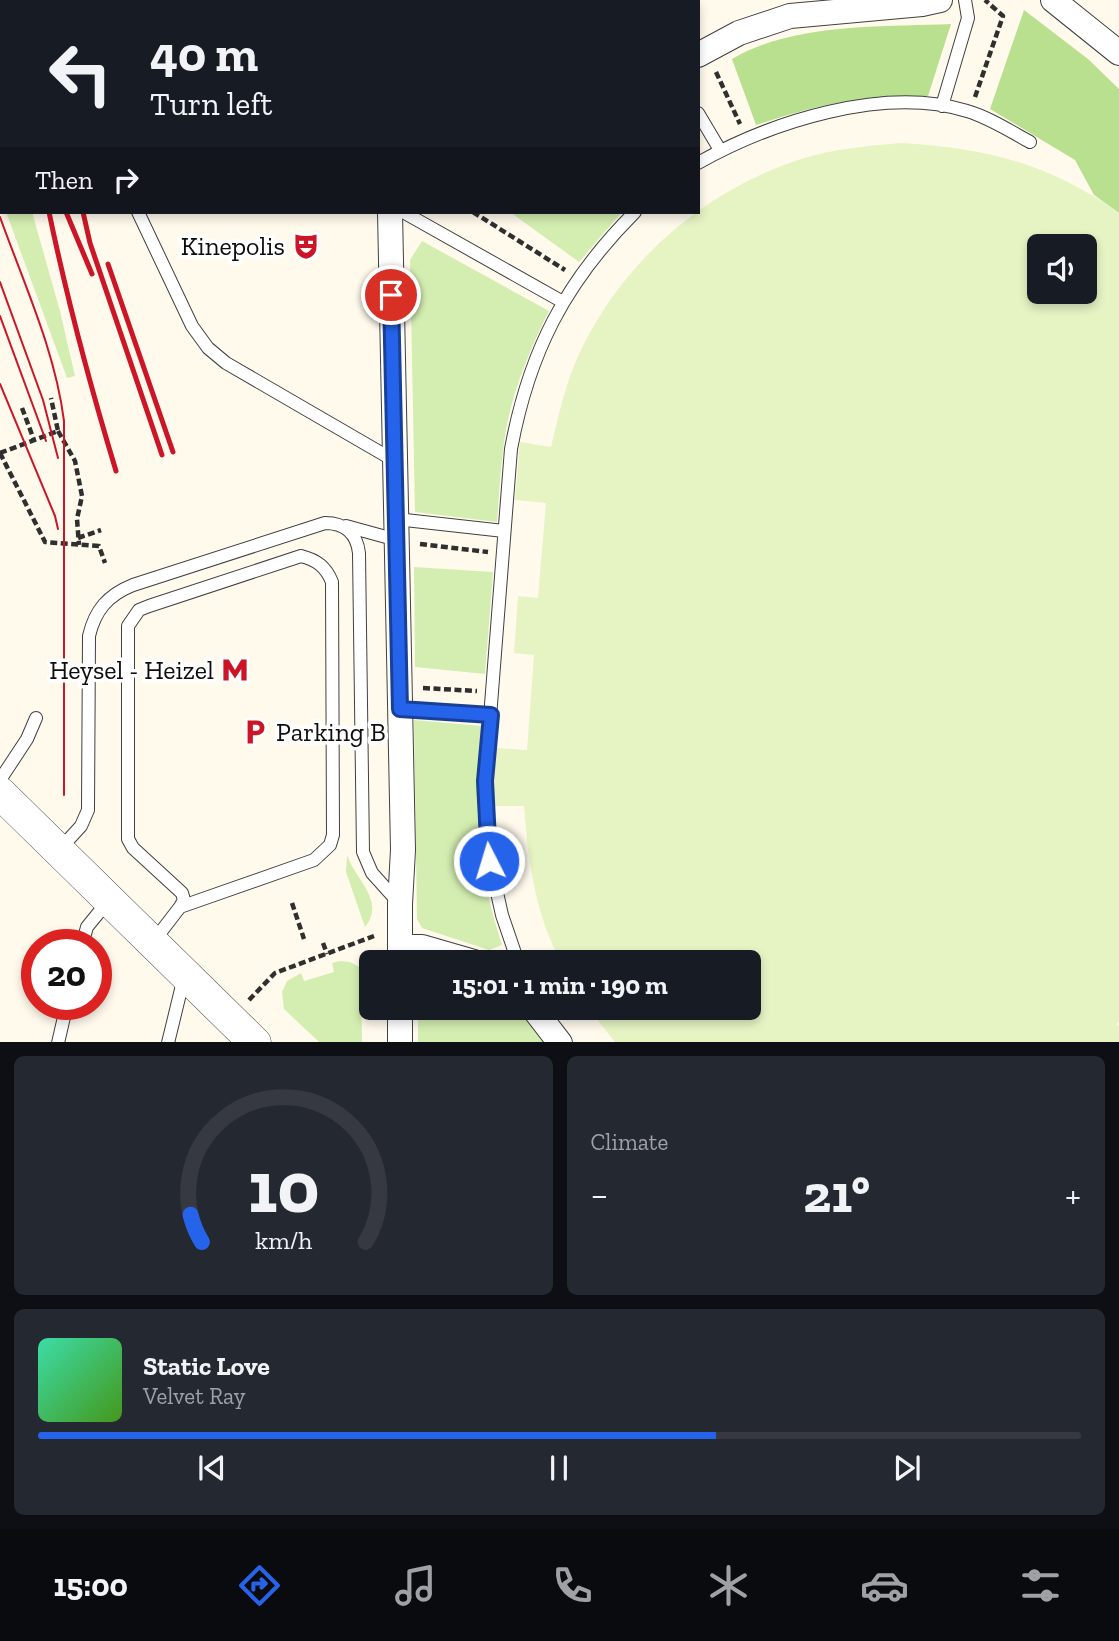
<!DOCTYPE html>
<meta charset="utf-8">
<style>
:root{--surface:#171b24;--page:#242831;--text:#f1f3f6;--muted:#9ea1a6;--line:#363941;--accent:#2563eb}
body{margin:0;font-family:"Zilla Slab",serif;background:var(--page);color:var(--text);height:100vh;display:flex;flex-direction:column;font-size:26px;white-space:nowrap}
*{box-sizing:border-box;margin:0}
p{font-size:23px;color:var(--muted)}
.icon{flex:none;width:38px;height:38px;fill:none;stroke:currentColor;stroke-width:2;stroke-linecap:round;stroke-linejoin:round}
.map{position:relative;height:1042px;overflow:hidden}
.panel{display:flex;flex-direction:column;gap:14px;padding:14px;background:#0d0f14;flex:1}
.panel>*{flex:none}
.guide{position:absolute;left:0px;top:0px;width:700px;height:214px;box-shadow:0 4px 10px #0003;background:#171b24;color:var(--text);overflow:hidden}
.controls{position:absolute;left:1027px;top:234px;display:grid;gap:14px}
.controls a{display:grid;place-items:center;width:70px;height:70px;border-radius:10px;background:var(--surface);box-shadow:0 4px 10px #0003;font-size:35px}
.speed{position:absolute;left:21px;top:929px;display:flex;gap:14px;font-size:35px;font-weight:700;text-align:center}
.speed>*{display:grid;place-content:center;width:91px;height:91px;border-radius:50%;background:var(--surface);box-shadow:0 4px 10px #0003;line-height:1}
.speed .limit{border:10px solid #d22;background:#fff;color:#111}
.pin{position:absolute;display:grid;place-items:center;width:60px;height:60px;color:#fff;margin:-30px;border:4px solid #fff;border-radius:50%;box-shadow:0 2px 7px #0007}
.me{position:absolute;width:77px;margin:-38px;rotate:355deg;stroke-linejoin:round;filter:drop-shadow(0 0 5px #0008)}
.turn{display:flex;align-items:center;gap:24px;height:147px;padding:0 35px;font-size:32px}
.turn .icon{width:91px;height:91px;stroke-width:2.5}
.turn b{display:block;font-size:49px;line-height:60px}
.then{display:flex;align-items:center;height:66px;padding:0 35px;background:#0003;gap:14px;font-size:26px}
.big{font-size:52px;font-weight:700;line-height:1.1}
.panel .card{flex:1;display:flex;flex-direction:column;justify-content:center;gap:10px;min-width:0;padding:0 24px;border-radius:10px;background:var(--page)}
.panel .dial{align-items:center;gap:0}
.dial svg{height:182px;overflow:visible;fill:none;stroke:var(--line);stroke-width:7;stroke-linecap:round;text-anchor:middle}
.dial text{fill:var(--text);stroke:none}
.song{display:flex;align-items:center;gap:21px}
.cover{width:84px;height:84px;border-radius:10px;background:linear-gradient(135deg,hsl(160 70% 55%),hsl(100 70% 35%))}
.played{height:7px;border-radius:4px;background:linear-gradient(90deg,var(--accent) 65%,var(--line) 65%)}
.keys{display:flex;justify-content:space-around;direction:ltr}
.heat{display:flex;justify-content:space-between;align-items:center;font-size:38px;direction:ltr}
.panel .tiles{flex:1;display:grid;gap:14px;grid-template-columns:1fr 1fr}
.card:last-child{grid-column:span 2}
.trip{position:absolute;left:359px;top:950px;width:402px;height:70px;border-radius:10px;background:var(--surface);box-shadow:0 4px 10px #0003;font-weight:700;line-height:70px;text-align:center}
.tab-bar{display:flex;height:112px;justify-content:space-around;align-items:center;background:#090b0e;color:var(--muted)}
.tab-bar .icon{width:49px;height:49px}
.tab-bar .active{color:var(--accent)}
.tab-bar b{font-size:32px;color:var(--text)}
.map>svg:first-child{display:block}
</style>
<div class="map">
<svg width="1119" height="1043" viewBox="0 0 1119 1043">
<rect width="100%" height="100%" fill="#fffaec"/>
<path fill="#d4eeb1" d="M6,212H32L60,311L75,376L67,378Z
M510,212H622L579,262Z
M422,241L549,311C527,355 508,402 503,451C500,474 499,498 497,522L415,512L410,260Z
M414,567L493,572L485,674L415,667Z
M414,720L482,726C479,763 475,802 479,839C482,876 491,910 502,945L489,950L422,928L417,919Z
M347,855C356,881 386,901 365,927L346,872Z
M340,961L350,962L361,968L362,1042H319L284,1009L282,992L287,981L301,973L304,981L334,972L332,963Z
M418,1008H520L543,1042H418Z"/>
<path fill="#b8e08f" d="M1024,10L1088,59L1119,89V213L1094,195L1075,160L990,109Z
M951,24L928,96C861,95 820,104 756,125L732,59C793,23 882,27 951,24Z"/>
<path fill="#e6f4c4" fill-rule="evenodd" d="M901,143C986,148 1048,163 1119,213V1021L1117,1024L1119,1026V1042H615L588,1008H749V962H561C535,914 528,860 524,806H493L496,748L527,750L534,655L514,653L518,596L538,598L546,503L515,500L520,442L551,447C559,414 566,380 581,350C625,259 705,190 801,159C833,149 867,146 901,143ZM1040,247H1085V292H1040Z"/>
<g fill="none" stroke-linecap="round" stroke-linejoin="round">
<defs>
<path id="service" d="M70,2L71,0
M942,106L968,18L965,0
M698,113L720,150
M698,163C771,122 884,85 967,111C988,117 1010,131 1030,142
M138,212L192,326L208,348L226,363L395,461
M403,212L563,302
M396,519L504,531
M346,526L397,540
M301,556C317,560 326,567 332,582L333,835L330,845L314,860L180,907L184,900L182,893L133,848L128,839V626L139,610L149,606Z
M400,709L491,715
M0,780L27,739L36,718
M59,850L81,826L88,810L89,636C95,610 108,595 133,585L325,523C345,523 357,534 359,553L363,852L372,873L399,903
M153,942L180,907
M82,945L87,927L109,900
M518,962L502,915L490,861L485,781L511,449C529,352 565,282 635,212
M58,1043L67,1004
M168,1043L184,977"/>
<path id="pedestrian" d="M654,0V2"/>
<path id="minor" d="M1053,0L1119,53
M698,55L739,33L790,16L922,4L940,0
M390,212L403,850L400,904V962
M401,947H422L474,962
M533,1008L560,1043
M400,1043V1008"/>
<path id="tertiary" d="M0,793L255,1043"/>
</defs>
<use href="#service" stroke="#404040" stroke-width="14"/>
<use href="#pedestrian" stroke="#404040" stroke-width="21"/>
<use href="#minor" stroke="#404040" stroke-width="26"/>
<use href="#tertiary" stroke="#404040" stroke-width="33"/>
<path stroke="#2f2f2f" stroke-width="4.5" stroke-dasharray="7 3.5" stroke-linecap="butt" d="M716,72L740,124
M975,97L1003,16L985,0
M473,212L565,270
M22,408L34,440
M58,431L75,461L82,496L77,519L79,545
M0,453L45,542L99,546L105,563
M0,453L58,431L51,398
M78,538L101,530
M420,544L488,552
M423,688L477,691
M292,903L304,939
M323,943L327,954
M249,1000L275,973L374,936"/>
<use href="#service" stroke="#fff" stroke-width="12"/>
<use href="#pedestrian" stroke="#fff" stroke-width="19"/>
<use href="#minor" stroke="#fff" stroke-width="24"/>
<use href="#tertiary" stroke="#fff" stroke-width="32"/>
<path stroke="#cc1627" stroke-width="2" d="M0,217C24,284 55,350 64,421V795
M0,282L43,400L58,458
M0,316L46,441
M0,384L55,516L58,529"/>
<path stroke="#cc1627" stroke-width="5" d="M9,0L10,2
M22,0V2
M49,212C67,299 90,385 116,471
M66,212L92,274
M83,212L90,243L162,455
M108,264L173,452"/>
</g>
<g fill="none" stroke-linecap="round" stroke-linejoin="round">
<defs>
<path id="route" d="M391,295L400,709L491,715L485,781L489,861"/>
</defs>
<use href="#route" stroke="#184099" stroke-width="18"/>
<use href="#route" stroke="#2563eb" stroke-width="12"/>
</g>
<defs>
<symbol id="theatre-bare" viewBox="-9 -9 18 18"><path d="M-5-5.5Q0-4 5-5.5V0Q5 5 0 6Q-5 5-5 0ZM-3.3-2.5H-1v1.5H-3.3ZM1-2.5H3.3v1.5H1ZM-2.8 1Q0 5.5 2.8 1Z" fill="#cc1627" stroke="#fff" stroke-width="2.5" paint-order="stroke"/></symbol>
<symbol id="metro-bare" viewBox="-9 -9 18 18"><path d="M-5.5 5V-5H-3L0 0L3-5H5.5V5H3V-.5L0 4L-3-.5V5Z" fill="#cc1627" stroke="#fff" stroke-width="2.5" paint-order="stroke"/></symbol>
<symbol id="parking-bare" viewBox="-9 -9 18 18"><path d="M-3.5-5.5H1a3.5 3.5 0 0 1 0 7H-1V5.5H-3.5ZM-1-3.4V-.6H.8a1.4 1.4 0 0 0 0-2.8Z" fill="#cc1627" stroke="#fff" stroke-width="2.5" paint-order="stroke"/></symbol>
</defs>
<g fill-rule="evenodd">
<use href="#theatre-bare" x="287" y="227" width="38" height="38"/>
<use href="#metro-bare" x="216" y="651" width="38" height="38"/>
<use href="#parking-bare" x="236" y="713" width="38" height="38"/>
</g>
<g text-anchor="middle" stroke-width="7" stroke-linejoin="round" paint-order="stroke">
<g font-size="26" fill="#0d0d0d" stroke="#fff" text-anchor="end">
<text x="285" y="255">Kinepolis</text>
<text x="214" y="679">Heysel - Heizel</text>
<text x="276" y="741" text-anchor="start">Parking B</text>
</g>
</g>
</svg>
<div class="controls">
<a><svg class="icon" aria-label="sound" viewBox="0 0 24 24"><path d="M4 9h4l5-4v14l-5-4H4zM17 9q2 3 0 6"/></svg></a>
</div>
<div class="speed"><div class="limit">20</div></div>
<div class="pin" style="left:391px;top:295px;background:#d93025"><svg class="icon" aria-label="arrive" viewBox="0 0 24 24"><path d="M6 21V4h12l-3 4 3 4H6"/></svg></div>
<svg class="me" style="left:489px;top:861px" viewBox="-20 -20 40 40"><circle r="17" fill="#2563eb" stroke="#fff" stroke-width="3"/><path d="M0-11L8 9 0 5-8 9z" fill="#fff"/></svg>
<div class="trip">15:01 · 1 min · 190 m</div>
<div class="guide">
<div class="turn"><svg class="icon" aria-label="left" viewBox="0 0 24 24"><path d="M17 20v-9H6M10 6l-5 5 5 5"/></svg><div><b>40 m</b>Turn left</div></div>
<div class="then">Then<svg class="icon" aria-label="right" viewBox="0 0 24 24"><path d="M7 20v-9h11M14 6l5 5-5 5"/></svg></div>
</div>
</div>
<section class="panel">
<div class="tiles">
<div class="card dial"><svg viewBox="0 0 100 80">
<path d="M14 69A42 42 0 1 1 86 69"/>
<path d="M14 69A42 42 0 0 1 9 57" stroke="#2563eb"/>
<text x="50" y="56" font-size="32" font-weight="700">10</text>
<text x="50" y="72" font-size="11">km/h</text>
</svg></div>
<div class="card"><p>Climate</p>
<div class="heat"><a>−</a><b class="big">21°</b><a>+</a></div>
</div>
<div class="card">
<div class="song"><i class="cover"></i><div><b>Static Love</b><p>Velvet Ray</p></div></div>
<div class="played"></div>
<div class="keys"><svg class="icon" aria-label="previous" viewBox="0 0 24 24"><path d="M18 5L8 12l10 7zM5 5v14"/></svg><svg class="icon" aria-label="pause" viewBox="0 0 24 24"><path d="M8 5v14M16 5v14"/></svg><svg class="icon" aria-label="next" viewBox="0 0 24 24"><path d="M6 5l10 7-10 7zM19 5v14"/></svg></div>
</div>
</div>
</section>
<nav class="tab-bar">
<b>15:00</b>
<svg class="icon active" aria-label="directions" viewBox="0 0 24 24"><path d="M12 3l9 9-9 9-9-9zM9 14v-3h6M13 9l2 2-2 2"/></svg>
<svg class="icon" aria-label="music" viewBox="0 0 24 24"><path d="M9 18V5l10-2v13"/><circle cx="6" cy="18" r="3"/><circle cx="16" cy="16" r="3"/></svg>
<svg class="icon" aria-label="phone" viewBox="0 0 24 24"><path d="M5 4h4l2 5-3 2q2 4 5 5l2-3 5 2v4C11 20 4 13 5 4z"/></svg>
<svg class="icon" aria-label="climate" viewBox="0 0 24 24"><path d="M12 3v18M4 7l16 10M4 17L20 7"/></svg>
<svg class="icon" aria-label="car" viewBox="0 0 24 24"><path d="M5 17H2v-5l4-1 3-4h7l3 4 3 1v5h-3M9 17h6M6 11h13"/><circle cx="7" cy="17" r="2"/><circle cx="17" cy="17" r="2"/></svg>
<svg class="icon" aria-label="filters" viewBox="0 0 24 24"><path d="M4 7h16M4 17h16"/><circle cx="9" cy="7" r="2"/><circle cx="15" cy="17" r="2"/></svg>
</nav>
